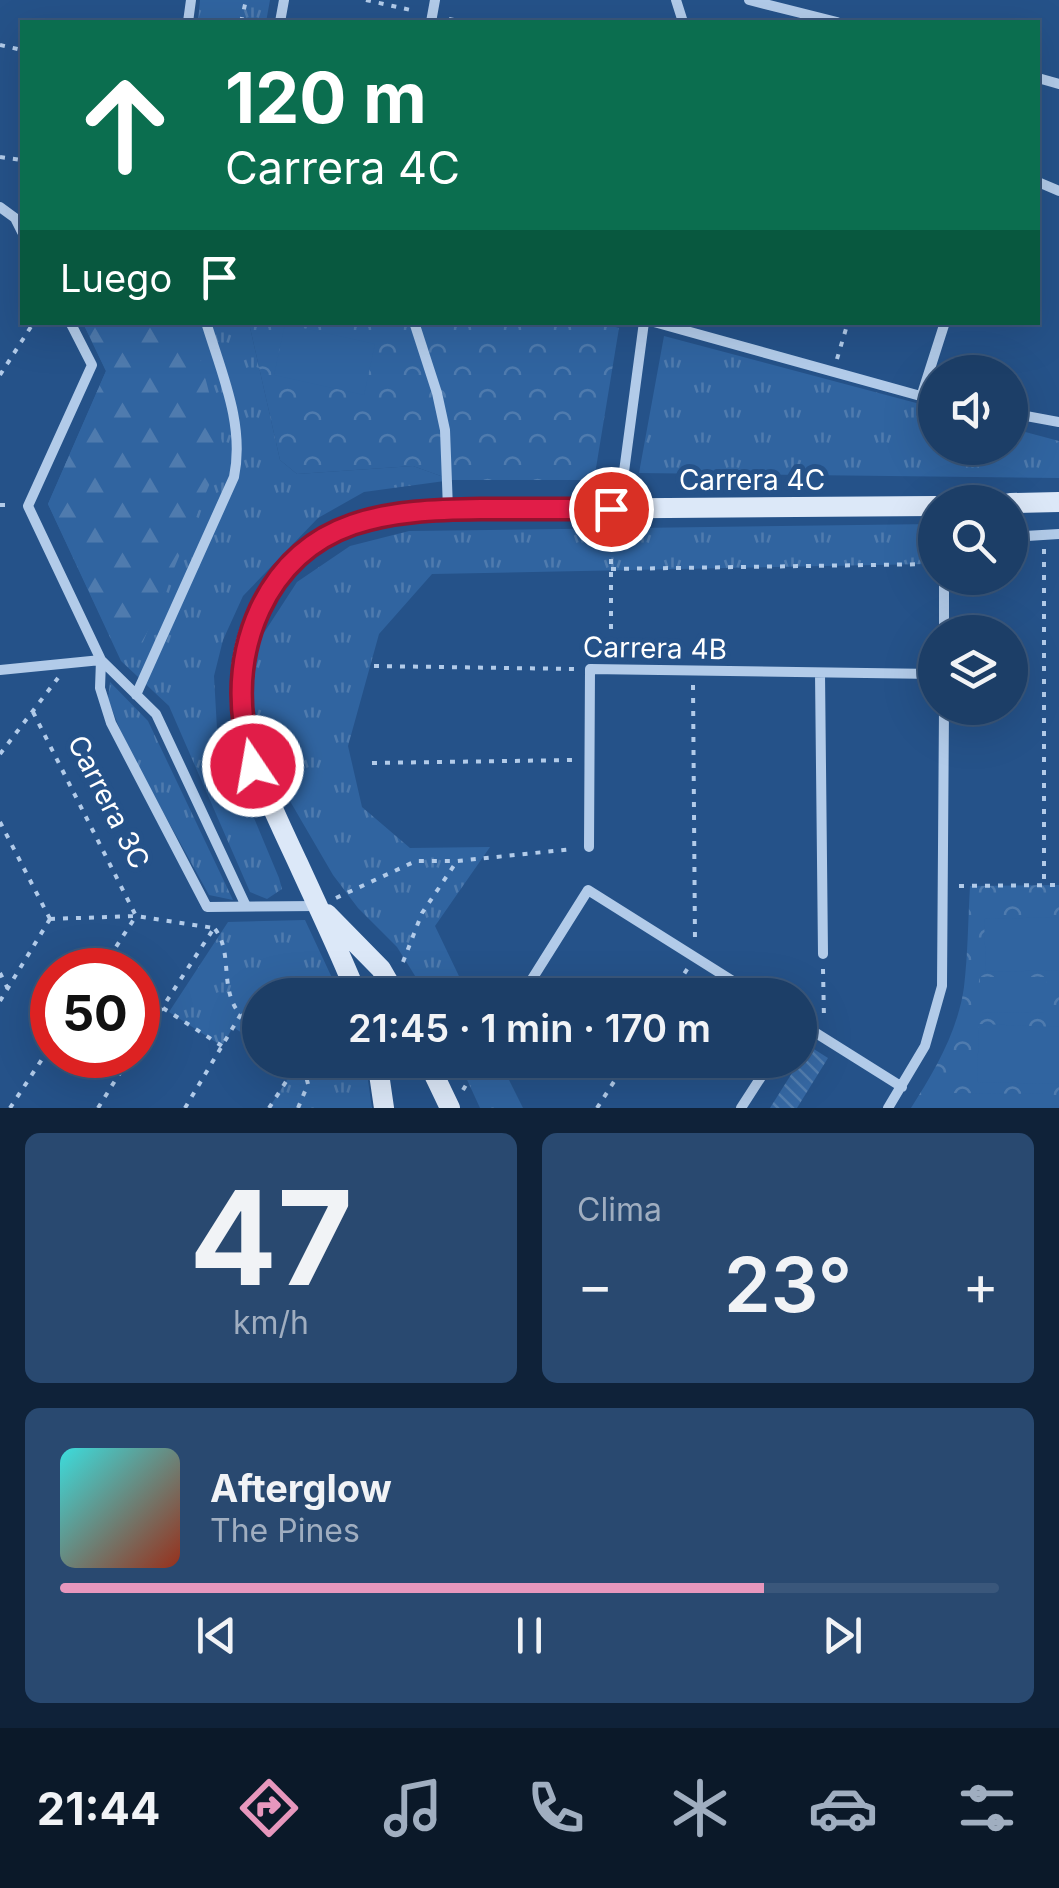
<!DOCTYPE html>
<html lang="es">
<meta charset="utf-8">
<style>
:root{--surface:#1c3e67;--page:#294970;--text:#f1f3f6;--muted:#a0aec0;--line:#3a577b;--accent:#e797bd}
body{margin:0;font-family:Inter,sans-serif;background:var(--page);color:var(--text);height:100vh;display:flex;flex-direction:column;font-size:38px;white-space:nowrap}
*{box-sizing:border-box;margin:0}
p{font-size:32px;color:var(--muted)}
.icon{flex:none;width:55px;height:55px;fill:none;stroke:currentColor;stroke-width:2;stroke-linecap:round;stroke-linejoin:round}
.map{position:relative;height:1108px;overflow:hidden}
.side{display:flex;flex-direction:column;gap:25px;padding:25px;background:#0f2239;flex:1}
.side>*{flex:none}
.banner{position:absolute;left:20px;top:20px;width:1020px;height:305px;border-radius:0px;box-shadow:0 10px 40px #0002,0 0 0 2px var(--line);background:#0b6e4f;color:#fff;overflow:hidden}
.buttons{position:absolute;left:918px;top:355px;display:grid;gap:20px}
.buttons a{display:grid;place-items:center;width:110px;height:110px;border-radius:50%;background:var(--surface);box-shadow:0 10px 40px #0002,0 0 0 2px var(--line);font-size:50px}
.speed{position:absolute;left:30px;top:948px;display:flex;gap:20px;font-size:50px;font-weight:700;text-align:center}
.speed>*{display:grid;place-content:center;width:130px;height:130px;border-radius:50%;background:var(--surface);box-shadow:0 10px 40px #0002,0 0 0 2px var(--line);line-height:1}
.speed .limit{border:15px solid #d22;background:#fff;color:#111}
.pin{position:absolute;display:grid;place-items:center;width:85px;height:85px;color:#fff;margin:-42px;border:5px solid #fff;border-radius:50%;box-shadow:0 2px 10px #0007}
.me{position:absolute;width:110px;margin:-55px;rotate:348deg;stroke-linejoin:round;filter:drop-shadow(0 0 8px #0008)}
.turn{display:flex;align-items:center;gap:35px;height:210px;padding:0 40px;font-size:45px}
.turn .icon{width:130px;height:130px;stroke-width:2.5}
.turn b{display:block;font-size:70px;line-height:85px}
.then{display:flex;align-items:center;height:95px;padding:0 40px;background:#0003;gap:20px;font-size:38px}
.big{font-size:75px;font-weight:600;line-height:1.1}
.side .tile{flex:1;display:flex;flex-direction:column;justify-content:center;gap:15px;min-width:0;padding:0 35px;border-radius:15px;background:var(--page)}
.side .dial{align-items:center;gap:0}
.dial b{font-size:130px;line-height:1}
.song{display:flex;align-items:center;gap:30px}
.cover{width:120px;height:120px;border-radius:15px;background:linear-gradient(135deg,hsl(180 70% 55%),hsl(10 70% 35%))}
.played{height:10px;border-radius:5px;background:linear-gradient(90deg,var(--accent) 75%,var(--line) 75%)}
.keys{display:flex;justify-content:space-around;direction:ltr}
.heat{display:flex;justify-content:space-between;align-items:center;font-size:55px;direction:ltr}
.side .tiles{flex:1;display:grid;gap:25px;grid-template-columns:1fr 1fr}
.tile:last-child{grid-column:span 2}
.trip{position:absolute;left:242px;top:978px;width:575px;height:100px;border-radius:50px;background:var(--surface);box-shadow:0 10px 40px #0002,0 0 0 2px var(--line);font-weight:600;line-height:100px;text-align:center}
.tabs{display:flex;height:160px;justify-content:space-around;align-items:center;background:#0b1929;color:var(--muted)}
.tabs .icon{width:70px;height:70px}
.tabs .on{color:var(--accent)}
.tabs b{font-size:45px;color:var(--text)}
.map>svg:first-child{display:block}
</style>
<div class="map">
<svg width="1059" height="1108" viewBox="0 0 1059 1108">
<defs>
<pattern id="grass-tufts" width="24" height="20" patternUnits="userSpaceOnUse" patternTransform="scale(2.5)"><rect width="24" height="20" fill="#3064a0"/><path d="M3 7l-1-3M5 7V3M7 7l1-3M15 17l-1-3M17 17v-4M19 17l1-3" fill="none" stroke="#4f7bae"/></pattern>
<pattern id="forest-firs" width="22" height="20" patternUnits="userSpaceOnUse" patternTransform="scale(2.5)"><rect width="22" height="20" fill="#3064a0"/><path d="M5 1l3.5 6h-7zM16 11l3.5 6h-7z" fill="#4f7bae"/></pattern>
<pattern id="park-crowns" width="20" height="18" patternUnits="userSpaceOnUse" patternTransform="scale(2.5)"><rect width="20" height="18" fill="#3064a0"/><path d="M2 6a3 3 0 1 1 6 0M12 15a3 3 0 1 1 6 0" fill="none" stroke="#4f7bae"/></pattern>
<pattern id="building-back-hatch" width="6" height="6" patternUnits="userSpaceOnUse" patternTransform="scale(2.5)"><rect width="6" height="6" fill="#3669a5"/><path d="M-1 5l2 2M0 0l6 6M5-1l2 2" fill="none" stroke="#5480b2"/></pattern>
</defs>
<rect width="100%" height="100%" fill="#255289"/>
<path fill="url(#grass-tufts)" d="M200,0H270L266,22H198Z
M83,323H249L280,460L297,474L413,466L452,480L364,492L318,518L243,596L223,640L214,676L217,729L279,878L282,889L267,899L250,892L169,706L121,661L48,504L106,371Z
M664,336L935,408V448H1010V428L1059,441V478L639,473Z
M935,524V533L926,541V564L432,574L379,634L348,746L362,807L410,848L490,847L435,926L468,995H427L397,947L358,908L333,875L301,820L272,770L252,700L258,642L297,582L350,546L409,531Z
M110,682L148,721L233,900L209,895L126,745L108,699Z
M305,920L340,995H260V1045L233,1027L222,1046L169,1012L228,922Z
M281,1060H365L372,1108H269L294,1069Z
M458,1060H499L523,1108H480Z"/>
<path fill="url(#forest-firs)" d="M83,323H191L224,450L140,649L117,651L48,504L106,371Z"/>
<path fill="url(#park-crowns)" d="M598,322L619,328L594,480H452L413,466L297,474L280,460L249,323Z
M1059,885V1108H911C934,1072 958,1031 964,987C968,954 968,920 970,886Z"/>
<path fill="#3064a0" d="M285,324L375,344L364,395L274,375Z
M1059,917V970L986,972L984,919Z
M980,977H1046V1013L980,1012Z
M979,1024L1059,1027V1084L977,1082Z
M953,1093L1046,1094V1108H953Z"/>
<path fill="url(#building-back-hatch)" d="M809,1046L828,1058L797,1108H770Z"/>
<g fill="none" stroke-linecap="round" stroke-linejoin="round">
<path stroke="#b2cbe9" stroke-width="4" stroke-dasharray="5 8" stroke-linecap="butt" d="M366,0L415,11
M449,19L464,22
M241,22L246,0
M0,45L22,50
M0,157L22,160
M837,359L848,322
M0,375L34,322
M0,505H13
M1044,549V885
M611,569L935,564
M611,655V529
M374,666L575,669
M693,685L695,941
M33,712L136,916L101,970
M0,754L58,678
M372,763L574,760
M0,822L50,919
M959,886L1059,885
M336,898L416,861H457L573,849
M50,919L136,916L214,928L138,1045
M215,929C232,951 221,982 235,1007C240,1016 252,1022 260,1028
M403,962L422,913L457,861
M823,969L824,1019
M0,973L7,987
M670,995L688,968
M0,1001L50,919
M163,1008L222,1046
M463,1090L481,1060
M10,1108L52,1044
M98,1108L131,1055
M185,1108L241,1014
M269,1108L300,1060
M298,1108L308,1084L302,1060
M597,1108L628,1060"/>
<path stroke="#b2cbe9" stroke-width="10" d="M676,0L683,22
M749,0L837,22
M188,22L191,0
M280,22L284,0
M431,22L435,0
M1038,78L1059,84
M1038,182L1059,191
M0,207L15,218L22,232
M70,322L92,365L28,506L101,660L156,714L246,906
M414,322L437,393L445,430L448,509
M654,322L935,400
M921,397L945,322
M1010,413L1059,422
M619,509L644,322
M1010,537L1059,534
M944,632V578
M0,670L101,660L100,688L111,723L207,907L317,906
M820,673L823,954
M136,695L234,477C245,424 221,372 206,322
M589,847L590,669L935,674
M522,995L588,890L755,995
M800,1023L902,1087
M741,1108L772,1060
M888,1108L925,1046L942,986L944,708"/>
<path stroke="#dce8f8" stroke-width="20" d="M1010,503L1059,502
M327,914L381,969L396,995
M357,995C339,950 318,907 298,863C258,777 207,682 270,591C310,535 351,520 417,510L935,506
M377,1060L384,1108
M427,1060L450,1108"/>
</g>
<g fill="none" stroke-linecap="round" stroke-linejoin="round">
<defs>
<path id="route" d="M253,766C237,713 237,659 260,609C304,516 390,510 481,509C524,509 568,509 611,509"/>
</defs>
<use href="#route" stroke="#92132f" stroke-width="25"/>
<use href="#route" stroke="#e11d48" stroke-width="18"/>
</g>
<g text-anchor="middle" stroke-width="10" stroke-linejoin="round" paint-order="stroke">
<g font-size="28" fill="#fff" stroke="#255289">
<text x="752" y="490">Carrera 4C</text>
<text transform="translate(655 648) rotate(1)" y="10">Carrera 4B</text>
<text transform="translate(109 802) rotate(63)" y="10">Carrera 3C</text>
</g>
</g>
</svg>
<div class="buttons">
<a><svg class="icon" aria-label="sound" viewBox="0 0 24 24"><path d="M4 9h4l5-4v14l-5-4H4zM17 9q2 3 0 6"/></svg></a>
<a><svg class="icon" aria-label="search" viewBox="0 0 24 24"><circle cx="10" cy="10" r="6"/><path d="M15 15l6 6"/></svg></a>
<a><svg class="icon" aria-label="layers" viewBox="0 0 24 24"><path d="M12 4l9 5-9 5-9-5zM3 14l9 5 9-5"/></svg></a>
</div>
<div class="speed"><div class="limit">50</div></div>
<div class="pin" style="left:611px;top:509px;background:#d93025"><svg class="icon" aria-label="arrive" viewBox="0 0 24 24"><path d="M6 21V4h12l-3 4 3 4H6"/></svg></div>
<svg class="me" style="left:253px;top:766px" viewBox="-20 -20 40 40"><circle r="17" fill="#e11d48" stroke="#fff" stroke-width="3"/><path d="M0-11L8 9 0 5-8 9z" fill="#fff"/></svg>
<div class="trip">21:45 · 1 min · 170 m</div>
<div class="banner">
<div class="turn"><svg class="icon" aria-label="ahead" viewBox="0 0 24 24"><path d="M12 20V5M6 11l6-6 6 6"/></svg><div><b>120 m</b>Carrera 4C</div></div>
<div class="then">Luego<svg class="icon" aria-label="arrive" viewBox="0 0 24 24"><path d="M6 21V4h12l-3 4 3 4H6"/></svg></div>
</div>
</div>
<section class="side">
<div class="tiles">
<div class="tile dial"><b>47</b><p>km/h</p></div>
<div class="tile"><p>Clima</p>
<div class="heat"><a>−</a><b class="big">23°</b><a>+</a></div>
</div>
<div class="tile">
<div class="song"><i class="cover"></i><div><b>Afterglow</b><p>The Pines</p></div></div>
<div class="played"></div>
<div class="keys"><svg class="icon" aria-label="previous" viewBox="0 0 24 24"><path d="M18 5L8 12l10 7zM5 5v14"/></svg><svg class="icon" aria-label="pause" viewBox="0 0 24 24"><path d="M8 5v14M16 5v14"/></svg><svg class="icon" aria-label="next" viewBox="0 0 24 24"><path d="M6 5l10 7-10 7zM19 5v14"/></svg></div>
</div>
</div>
</section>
<nav class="tabs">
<b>21:44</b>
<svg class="icon on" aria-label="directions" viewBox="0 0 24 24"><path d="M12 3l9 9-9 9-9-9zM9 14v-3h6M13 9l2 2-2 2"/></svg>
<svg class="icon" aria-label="music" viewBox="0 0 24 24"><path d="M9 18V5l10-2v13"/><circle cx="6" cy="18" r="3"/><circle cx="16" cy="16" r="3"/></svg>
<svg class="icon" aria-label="phone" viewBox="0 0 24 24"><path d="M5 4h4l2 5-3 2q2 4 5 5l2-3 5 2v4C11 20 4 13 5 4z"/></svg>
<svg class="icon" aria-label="climate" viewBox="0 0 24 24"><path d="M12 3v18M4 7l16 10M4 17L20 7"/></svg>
<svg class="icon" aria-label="car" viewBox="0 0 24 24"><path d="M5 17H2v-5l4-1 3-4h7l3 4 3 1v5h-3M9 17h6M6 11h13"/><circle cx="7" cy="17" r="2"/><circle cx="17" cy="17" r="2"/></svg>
<svg class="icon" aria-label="filters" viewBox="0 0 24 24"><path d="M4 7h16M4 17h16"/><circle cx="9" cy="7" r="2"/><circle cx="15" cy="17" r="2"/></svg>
</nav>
